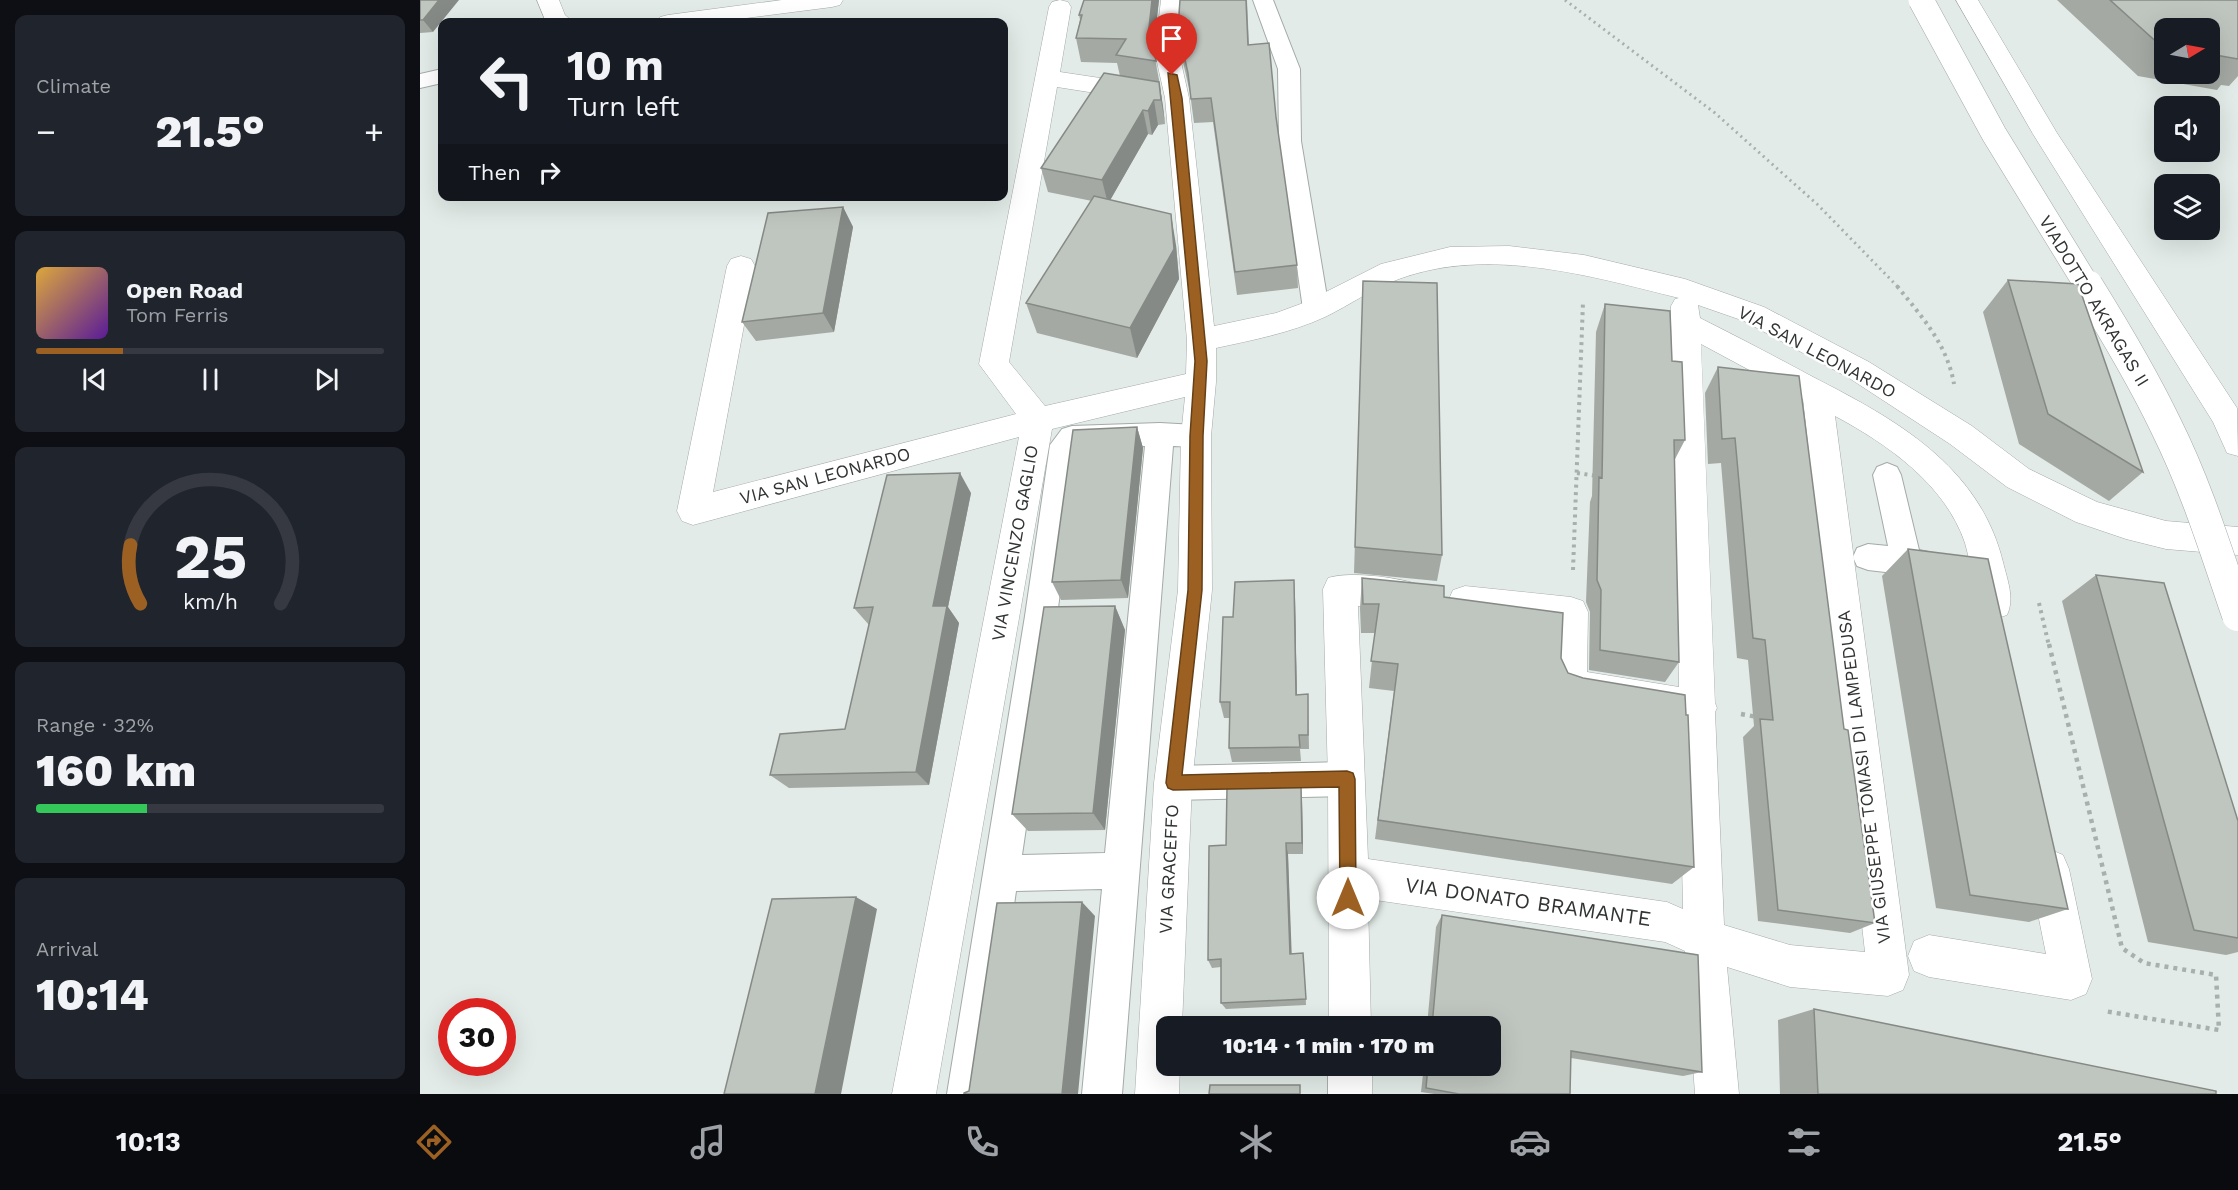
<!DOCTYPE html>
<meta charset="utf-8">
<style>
:root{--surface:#171b24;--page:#20242c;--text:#f1f3f6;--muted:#9ea1a6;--line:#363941;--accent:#9c6122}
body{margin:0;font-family:"Work Sans",sans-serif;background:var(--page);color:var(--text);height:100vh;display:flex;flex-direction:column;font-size:22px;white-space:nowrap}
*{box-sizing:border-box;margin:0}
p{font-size:20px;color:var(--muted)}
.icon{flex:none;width:33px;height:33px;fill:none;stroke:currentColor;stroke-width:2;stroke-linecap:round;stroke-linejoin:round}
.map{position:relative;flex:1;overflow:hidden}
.panel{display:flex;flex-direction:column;gap:15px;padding:15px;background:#0d0f14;width:420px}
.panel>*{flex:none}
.top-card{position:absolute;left:18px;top:18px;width:570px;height:183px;border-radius:12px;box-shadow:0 6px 24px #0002;background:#171b24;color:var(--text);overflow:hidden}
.needle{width:39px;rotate:80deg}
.tools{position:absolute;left:1734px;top:18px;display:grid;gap:12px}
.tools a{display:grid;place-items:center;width:66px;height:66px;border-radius:12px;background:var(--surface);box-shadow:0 6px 24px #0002;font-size:30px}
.speed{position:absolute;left:18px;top:998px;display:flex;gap:12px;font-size:30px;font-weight:700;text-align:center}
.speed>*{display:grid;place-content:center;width:78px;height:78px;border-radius:50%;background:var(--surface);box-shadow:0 6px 24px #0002;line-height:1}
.speed .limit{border:9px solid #d22;background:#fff;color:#111}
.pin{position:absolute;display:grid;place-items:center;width:51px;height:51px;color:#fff;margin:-62px -26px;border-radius:50% 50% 50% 0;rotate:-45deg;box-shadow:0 0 6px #0007}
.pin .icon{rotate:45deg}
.me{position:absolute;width:66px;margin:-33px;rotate:0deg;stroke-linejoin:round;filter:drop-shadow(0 0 4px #0008)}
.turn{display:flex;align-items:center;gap:21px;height:126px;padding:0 30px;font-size:27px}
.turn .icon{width:78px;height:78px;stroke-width:2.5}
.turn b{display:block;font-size:42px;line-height:51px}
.then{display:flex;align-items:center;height:57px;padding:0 30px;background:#0003;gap:12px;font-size:22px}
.big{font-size:45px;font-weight:800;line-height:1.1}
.panel .tile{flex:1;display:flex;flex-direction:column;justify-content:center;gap:9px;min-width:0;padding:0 21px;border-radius:12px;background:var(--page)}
.panel .dial{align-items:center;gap:0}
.dial svg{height:156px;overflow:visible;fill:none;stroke:var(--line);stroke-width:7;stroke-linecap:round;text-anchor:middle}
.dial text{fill:var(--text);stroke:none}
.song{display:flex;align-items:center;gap:18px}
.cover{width:72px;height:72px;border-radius:9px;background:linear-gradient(135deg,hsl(40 70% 55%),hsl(270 70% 35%))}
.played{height:6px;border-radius:3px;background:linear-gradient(90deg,var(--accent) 25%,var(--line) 25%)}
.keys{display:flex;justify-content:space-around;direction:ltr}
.heat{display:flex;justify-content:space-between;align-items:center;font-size:33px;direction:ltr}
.charge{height:9px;border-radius:4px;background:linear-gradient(90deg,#34c759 32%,var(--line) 0)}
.trip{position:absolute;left:736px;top:1016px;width:345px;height:60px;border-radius:12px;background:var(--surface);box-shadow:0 6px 24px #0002;font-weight:800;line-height:60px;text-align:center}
.tabs{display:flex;height:96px;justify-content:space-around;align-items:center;background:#090b0e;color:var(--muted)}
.tabs .icon{width:42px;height:42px}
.tabs .current{color:var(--accent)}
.tabs b{font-size:27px;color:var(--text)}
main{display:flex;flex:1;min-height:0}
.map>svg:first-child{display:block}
</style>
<main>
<section class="panel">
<div class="tile"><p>Climate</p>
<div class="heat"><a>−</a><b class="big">21.5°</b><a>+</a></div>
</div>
<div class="tile">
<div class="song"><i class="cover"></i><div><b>Open Road</b><p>Tom Ferris</p></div></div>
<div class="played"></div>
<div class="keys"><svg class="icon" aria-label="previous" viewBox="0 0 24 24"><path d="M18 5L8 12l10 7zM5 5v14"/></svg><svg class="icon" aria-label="pause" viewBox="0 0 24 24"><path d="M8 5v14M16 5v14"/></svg><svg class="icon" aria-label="next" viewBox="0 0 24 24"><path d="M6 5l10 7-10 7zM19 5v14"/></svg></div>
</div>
<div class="tile dial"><svg viewBox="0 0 100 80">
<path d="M14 69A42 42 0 1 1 86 69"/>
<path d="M14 69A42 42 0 0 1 9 39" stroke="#9c6122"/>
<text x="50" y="56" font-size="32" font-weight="700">25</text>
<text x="50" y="72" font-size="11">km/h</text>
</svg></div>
<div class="tile"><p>Range · 32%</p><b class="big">160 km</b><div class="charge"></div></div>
<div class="tile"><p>Arrival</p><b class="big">10:14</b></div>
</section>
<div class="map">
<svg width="1818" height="1094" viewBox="0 0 1818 1094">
<rect width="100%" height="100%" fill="#e2ebe7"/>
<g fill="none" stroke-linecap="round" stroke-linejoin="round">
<defs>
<path id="service" d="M833,0H853L880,69L881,141L909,309L905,316L896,318L887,316L883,309L859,141L858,69Z
M22,69V83L0,88V74Z
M740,423L776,425L786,428L790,436L786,444L776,447L753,446L702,1094H662L682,889L596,891L567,1094H527L605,616L630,445L642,429L652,426ZM725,446L685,853L602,855L637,616L658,449Z
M1467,463L1477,467L1481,475L1499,550L1528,556L1532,565L1528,574L1517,578L1448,570L1437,566L1433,557L1437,548L1448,544L1468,546L1453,475L1457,467Z
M927,762L939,767L944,779L939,791L927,796L753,800L741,795L736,783L741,771L753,766Z"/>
<path id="minor" d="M117,0H139L145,15L153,22H126Z
M362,0H423L420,5L412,7L295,22H237L240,17L248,15Z
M640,0L648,2L651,7L640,72L720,84L729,87L732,92L729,97L720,100L637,87L589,362L625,406L766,374L767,340L745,98L735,53L741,0H763L759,53L769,98L794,326L856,313L886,302L961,264L1030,247L1089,246L1164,255L1265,279L1344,307L1449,362L1552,426L1609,469L1677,502L1746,521L1818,527V555L1746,549L1706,539L1656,522L1587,487L1530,444L1429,378L1324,321L1278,305L1280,318C1318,337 1356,357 1393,377C1475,419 1559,465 1583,562C1587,579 1595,598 1587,615L1575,619L1563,615C1552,592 1552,567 1545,543C1525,484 1467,444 1415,416L1489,975L1483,990L1468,996L1370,987L1307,967L1319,1094H1275L1265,951L1245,942L948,899L951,1026H909L908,779L903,589L908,578C929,571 975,577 997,584L1002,595L997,606L985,610L938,606L948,859L1247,902L1263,909L1259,721L1149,702L1136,697L1131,685L1133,625L1045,616L1033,612L1028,601L1033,590L1045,586L1151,597L1163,601L1168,612L1167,672L1259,687L1251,323V306L1255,299L1259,298C1170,276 1069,246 979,279C953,288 930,305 905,317C870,333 833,340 796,348V382L791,436L792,590L772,783L762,1026H747V1065H760L759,1094H715L734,783L758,590L761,436L765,397L632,429L516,1094H472L599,437L273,525L262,521L257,511L307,266L311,259L321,256L331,259L335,266L293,492L596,414L559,364L629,7L632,2ZM1281,344L1383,399L1445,952L1370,945L1304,925L1295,712L1297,708L1295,703Z
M1629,849L1643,855L1649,869L1672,979L1666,994L1651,1000L1509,977L1494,971L1488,956L1494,941L1509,935L1626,954L1609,869L1615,855Z
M908,1065H952V1094H908Z"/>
<path id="secondary" d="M1536,0H1558L1637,133L1817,408L1818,456L1807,453L1793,422L1613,134Z"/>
</defs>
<use href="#service" stroke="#a3aba8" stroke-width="2"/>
<use href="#minor" stroke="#a3aba8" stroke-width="1"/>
<use href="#secondary" stroke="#a3aba8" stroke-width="1"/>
<path stroke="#a8afac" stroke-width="3" stroke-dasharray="2 4" stroke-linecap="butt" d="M1145,0L1295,113L1398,205L1478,287"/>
<path stroke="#a8afac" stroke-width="4" stroke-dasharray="3 4.5" stroke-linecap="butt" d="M1477,286C1502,317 1527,344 1534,384
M1157,473L1177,476
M1153,570L1163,302
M1619,603L1629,646"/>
<path stroke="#a8afac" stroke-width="4.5" stroke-dasharray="4 5" stroke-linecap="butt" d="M1629,644L1702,948L1724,963L1796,975L1799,1030L1684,1011
M1321,714L1337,717"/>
<use href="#service" fill="#fff" fill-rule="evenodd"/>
<use href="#minor" fill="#fff" fill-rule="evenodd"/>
<use href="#secondary" fill="#fff" fill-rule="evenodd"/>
<defs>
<path id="secondary-bridge-far1" d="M1501,0L1574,134L1668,287"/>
<path id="secondary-bridge" d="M1667,286C1695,331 1723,378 1746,426C1776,486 1796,551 1818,615"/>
</defs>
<use href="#secondary-bridge-far1" stroke="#a3aba8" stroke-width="26" stroke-linecap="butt"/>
<use href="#secondary-bridge" stroke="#a3aba8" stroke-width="33" stroke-linecap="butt"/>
<use href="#secondary-bridge-far1" stroke="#fff" stroke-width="25"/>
<use href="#secondary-bridge" stroke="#fff" stroke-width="32"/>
</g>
<path fill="#a4a9a4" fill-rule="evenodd" d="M0,0L13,32L0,33Z
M739,0L733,48L740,85L745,124L738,125L732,135L728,134L690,200L756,245L759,279L717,358L617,333L606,303L672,201L628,192L621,168L700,76L697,63L661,62L656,38L660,20L659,15Z
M760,0H827L829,45L856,117L877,265L878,288L817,295L793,122L774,123L770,93L761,53L758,28Z
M1637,0H1818V76L1809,86L1801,85L1797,90L1718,76ZM1744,28H1790V74H1744Z
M423,207L433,227L414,332L336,341L322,322Z
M1588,280L1723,472L1689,501L1599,444L1563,312Z
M943,281L1022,555L1017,581L934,573Z
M1185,304L1252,361L1265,440L1254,461L1259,662L1245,682L1169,670L1170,612L1166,602L1170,502L1172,496L1176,332Z
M1298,367L1424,729L1455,923L1430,933L1338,921L1323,737L1334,726L1328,660L1317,658L1301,463L1288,464L1285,393Z
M717,427L723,448L708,598L641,600L632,582Z
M551,493L528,607L539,623L509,785L369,788L350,775L425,729L449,625L434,608Z
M1488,549L1648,909L1609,922L1516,908L1462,576Z
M1676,575L1818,821V952L1806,955L1728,942L1642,601Z
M942,578L1024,597L1141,658L1148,673L1266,715L1274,867L1252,884L955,839L974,691L949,688L955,633H941L940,608Z
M875,598L877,695L888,694L889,749H880L881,761L812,762L809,748L810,718H804L800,702L813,617Z
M695,606L705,630L685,830L608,831L592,814Z
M882,799L883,854H868L871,954L884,961L886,1005L806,1009L801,1003V967L792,968L788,960L806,845Z
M1022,915L1282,1072L1263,1076L1151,1058L1150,1094H1014L1001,1092L1004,1065H1071V1026H1007L1016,927Z
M1394,1009L1796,1094H1360L1358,1020Z"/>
<path fill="#868a86" d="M19,0H39L13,32L3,20Z
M732,0H739L733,53L729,28Z
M739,82L743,106L745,124L741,100Z
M734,100L738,125L732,135L728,111Z
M723,110L728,134L688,204L682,180Z
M423,207L433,227L414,332L403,313Z
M751,214L756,245L759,279L717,358L710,328Z
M717,427L723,448L708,598L701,580Z
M540,473L551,493L528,607L539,623L509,785L496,772L513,606Z
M874,580L875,598L877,710L876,695Z
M695,606L705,630L685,830L673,813Z
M881,786L882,799L883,854L882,843Z
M866,843L868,854L872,962L870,954Z
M436,897L457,909L421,1094H395Z
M662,902L675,916L658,1094H642Z"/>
<path fill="#bfc5bf" stroke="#868a86" stroke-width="1.5" d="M0,0H19L3,20H0Z
M664,0H732L729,28L736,61L696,55L706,39L656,38L662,15H659Z
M760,0H826L828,45L849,43L856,117L877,265L815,272L791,98L771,99L768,73L758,28Z
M1690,0H1818V59L1790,54V28H1744V47L1741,46Z
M684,73L739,82L741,100H734L728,111L723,110L682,180L621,168Z
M674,196L751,214L754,249L710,328L606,303Z
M423,207L403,313L322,322L348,213Z
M1588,280L1658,284L1723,472L1628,414Z
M943,281L1017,283L1022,555L935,547Z
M1185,304L1250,311L1252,361L1262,362L1265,440H1254L1259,662L1180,650L1181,590L1177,580L1179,477L1182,478Z
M1298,367L1379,376L1424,729L1428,730L1455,923L1358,910L1340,719L1353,720L1345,640L1333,638L1315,438L1302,439Z
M717,427L701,580L632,582L653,430Z
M540,473L513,606H527L496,772L350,775L360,734L425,729L453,607L434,608L467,475Z
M1488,549L1568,559L1648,909L1550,895Z
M1676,575L1744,583L1818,821V938L1774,930Z
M942,578L1024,586V597L1143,613L1141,658L1148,673L1163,678L1265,695L1266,715H1268L1274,867L958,820L978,664L951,661L959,604H943Z
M874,580L876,695L888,694V735H879L880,747L809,748L810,702H800L803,617H813L815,582Z
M695,606L673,813L592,814L624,607Z
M881,786L882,843H866L870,954L883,953L886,999L801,1003V959L788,960L789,846L806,845L807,788Z
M436,897L395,1094H304L352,899Z
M662,902L642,1094H544V1093L549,1091L577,903Z
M1022,915L1278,955L1282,1072L1151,1051L1150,1094H1039L1006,1088L1008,1065H1071V1026H1012Z
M1394,1009L1796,1091V1094H1398Z
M790,1085H880V1094H789Z"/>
<path fill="#9c6122" stroke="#653f16" stroke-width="1.5" d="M748,73L757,75L762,98L787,361L783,436L782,590L762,775L927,771L933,773L935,779L936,898L934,904L928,906L922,904L920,898L919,787L753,790L748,788L746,783L768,590L770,436L775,361Z"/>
<g text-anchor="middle" stroke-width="5" stroke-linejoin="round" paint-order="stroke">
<g font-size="18" fill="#313433" stroke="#fff">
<text transform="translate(1674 301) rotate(59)" y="6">VIADOTTO AKRAGAS II</text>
<text transform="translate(1397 352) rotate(28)" y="6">VIA SAN LEONARDO</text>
<text transform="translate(405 476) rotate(-15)" y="6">VIA SAN LEONARDO</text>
<text transform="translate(595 543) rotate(-80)" y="6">VIA VINCENZO GAGLIO</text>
<text transform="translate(1444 777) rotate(-97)" y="6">VIA GIUSEPPE TOMASI DI LAMPEDUSA</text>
<text transform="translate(749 869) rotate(-87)" y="6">VIA GRACEFFO</text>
</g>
<g font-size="21" fill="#313433" stroke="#fff">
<text transform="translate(1108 902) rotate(8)" y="7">VIA DONATO BRAMANTE</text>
</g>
</g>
</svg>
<div class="tools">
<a><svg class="needle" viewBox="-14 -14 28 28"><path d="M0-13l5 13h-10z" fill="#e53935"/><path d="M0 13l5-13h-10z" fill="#9ea1a6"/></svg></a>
<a><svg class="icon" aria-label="sound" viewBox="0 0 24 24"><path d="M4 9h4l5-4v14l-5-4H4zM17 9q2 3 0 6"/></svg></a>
<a><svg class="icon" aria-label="layers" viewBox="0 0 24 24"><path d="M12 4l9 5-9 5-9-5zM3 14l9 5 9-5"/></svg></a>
</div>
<div class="speed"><div class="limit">30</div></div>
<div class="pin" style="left:752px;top:75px;background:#d93025"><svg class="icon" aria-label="arrive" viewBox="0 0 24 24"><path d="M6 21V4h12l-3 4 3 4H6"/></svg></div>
<svg class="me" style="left:928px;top:898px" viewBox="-20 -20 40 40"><circle r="19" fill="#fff"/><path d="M0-13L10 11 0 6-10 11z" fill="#9c6122"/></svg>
<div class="trip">10:14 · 1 min · 170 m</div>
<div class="top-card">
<div class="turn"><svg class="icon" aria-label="left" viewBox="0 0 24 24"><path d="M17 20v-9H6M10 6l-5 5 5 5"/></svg><div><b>10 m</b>Turn left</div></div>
<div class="then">Then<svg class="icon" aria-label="right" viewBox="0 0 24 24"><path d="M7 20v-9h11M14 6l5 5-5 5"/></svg></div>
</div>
</div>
</main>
<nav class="tabs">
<b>10:13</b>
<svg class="icon current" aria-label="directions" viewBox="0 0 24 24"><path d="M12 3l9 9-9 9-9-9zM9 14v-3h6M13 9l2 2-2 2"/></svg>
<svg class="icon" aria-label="music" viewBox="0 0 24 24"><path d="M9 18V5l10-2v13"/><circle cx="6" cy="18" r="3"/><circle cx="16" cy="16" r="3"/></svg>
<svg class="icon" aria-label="phone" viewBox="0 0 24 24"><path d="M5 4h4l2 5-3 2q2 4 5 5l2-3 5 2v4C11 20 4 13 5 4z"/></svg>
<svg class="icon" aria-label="climate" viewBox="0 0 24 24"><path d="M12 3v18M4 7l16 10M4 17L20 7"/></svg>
<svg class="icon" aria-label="car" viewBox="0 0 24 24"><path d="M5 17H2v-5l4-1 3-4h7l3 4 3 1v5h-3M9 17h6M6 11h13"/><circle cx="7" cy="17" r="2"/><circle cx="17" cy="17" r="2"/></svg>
<svg class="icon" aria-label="filters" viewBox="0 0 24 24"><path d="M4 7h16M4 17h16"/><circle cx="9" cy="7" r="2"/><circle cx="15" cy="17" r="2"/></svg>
<b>21.5°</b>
</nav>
